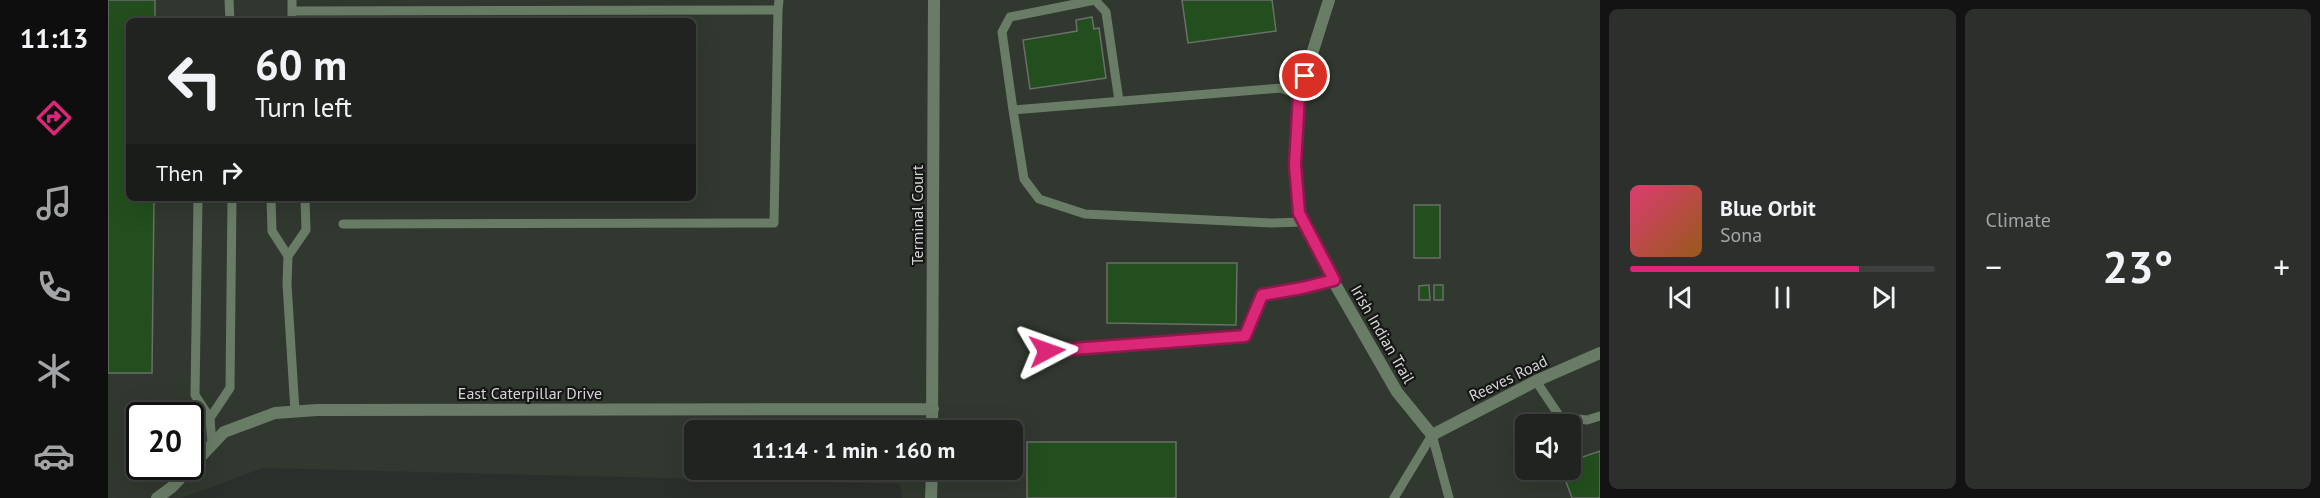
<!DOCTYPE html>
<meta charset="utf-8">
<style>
:root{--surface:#202320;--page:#2d2f2d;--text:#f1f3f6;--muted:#a2a4a5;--line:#3d403e;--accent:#db2777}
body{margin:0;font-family:"PT Sans",sans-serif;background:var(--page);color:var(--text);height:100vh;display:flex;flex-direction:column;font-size:22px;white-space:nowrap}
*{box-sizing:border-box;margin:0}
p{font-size:20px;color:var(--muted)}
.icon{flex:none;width:33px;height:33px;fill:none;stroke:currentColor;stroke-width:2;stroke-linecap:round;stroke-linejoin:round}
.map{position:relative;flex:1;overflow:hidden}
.sheet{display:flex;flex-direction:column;gap:9px;padding:9px;background:#121312;width:720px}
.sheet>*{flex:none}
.top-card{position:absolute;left:18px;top:18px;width:570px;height:183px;border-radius:9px;box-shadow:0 6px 24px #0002,0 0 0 2px var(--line);background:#202320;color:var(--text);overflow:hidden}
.fabs{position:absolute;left:1407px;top:414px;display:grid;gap:12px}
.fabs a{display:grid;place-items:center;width:66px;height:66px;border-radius:9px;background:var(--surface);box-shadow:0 6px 24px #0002,0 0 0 2px var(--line);font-size:30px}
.speed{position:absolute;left:18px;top:402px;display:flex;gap:12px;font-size:30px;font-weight:700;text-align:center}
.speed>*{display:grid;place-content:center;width:78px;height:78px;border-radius:50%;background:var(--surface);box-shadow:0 6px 24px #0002,0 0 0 2px var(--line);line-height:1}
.speed .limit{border:3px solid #111;border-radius:9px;background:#fff;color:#111}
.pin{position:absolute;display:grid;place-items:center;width:51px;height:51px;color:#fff;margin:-26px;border:3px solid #fff;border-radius:50%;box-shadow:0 2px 6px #0007}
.me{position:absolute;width:66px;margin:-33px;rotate:86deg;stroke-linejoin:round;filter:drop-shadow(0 0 4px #0008)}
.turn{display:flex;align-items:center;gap:21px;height:126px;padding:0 30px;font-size:27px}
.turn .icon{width:78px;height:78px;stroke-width:2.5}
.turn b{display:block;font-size:42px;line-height:51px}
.then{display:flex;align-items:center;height:57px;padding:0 30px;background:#0003;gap:12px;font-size:22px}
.big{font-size:45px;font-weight:700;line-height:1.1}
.sheet .card{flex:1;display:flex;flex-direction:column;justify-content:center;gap:9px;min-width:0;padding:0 21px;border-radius:9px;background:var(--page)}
.song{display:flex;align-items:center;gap:18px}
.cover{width:72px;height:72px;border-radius:9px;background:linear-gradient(135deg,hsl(340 70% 55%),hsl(30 70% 35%))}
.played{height:6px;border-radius:3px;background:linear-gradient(90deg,var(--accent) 75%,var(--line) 75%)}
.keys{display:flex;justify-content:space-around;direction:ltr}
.heat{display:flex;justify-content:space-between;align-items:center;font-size:33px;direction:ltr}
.sheet .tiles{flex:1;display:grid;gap:9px;grid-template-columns:repeat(2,1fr)}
.trip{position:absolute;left:576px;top:420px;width:339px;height:60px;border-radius:9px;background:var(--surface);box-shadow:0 6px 24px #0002,0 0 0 2px var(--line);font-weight:700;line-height:60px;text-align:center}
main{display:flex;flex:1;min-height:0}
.menu{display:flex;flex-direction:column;width:108px;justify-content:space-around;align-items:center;background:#0d0e0d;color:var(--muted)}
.menu .icon{width:42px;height:42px}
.menu .selected{color:var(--accent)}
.menu b{font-size:27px;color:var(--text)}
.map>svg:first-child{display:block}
</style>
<main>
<nav class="menu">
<b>11:13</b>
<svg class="icon selected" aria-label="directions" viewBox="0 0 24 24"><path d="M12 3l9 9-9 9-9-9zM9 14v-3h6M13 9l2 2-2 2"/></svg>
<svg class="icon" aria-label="music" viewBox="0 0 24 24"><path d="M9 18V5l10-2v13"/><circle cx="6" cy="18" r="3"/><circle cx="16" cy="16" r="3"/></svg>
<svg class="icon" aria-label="phone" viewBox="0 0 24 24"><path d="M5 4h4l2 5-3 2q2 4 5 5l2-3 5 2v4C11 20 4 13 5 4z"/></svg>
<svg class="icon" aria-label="climate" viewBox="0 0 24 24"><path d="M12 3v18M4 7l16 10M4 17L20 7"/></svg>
<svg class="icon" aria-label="car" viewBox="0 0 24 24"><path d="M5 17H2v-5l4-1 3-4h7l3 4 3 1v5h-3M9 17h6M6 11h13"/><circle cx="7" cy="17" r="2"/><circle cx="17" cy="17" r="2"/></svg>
</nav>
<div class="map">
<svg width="1492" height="498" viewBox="0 0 1492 498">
<rect width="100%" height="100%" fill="#2b2f2b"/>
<path fill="#31382f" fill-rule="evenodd" d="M0,0H1492V498H794L792,484L155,468L74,498H0ZM21,21H585V198H21ZM32,416H82V466H32ZM1418,424H1462V470H1418ZM586,430H904V470H586Z"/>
<path fill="#224f1d" stroke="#6b6e6a" stroke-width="1.5" d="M0,0H47V21H21V198H46L44,373H0Z
M1074,0H1164L1168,31L1080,43Z
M984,17L986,29L991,28L998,78L922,89L915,40L969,31L968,20Z
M1306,205H1332V258H1306Z
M999,263H1129L1128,325L999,323Z
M1321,285L1322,300H1311V286Z
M1326,285H1335V300H1326Z
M919,442H1068V498H919Z
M1492,451V498H1464L1456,476L1467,473L1463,461Z"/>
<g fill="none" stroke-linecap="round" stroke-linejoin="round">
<path stroke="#697d66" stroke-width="9" d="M121,0L122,21
M184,11L670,10L671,0
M184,21V0
M1191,95L1173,88L905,110L916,179L931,199L977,214L1163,223L1196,222
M905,110L894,32L902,17L987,0L998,12L1011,101
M90,198L87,395L102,418L122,388L124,198
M163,198L164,231L180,256
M235,224L666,223L670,10
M939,351L1137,336L1154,295L1194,288L1226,280
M1428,381L1452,417L1479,420L1492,416
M187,411L179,284L180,256L198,230L197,198
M102,418L104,445
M1324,435L1341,498
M1286,498L1324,435"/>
<path stroke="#697d66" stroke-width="12" d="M1221,0L1191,95L1187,165L1191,213L1227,284L1289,392L1324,435L1428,381L1492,353
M824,430L826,0
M49,498L64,487L116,432L167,413L209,410L825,409
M823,498L824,470"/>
</g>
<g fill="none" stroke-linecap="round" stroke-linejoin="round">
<defs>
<path id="route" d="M939,351L1137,336L1154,295L1194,288L1226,280L1191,213L1187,165L1191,95L1197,76"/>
</defs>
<use href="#route" stroke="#8e194d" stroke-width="15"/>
<use href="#route" stroke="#db2777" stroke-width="10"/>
</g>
<g text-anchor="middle" stroke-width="4.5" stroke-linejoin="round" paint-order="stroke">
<g font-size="16" fill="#d4d6d4" stroke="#151615">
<text transform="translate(809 215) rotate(-90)" y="6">Terminal Court</text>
<text transform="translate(1275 334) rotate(60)" y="6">Irish Indian Trail</text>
<text transform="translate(1400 378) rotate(-26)" y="6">Reeves Road</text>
<text x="422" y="399">East Caterpillar Drive</text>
</g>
</g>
</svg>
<div class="fabs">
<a><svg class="icon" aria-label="sound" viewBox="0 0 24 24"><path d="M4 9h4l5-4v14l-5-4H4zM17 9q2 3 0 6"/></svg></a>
</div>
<div class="speed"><div class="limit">20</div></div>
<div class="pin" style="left:1197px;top:76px;background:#d93025"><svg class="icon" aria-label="arrive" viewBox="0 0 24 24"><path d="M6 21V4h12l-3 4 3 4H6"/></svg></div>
<svg class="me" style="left:939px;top:351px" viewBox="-20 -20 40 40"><path d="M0-17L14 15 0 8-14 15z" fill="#db2777" stroke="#fff" stroke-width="4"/></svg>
<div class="trip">11:14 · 1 min · 160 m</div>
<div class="top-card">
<div class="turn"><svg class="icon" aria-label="left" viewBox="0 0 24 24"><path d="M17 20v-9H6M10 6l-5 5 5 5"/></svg><div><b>60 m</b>Turn left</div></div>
<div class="then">Then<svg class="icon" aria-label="right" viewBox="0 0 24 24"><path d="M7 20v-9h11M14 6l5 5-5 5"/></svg></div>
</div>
</div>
<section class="sheet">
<div class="tiles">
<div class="card">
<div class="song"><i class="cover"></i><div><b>Blue Orbit</b><p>Sona</p></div></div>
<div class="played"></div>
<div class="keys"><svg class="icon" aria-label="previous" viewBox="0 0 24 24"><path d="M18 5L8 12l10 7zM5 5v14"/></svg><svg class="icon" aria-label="pause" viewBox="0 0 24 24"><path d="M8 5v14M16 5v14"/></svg><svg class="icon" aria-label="next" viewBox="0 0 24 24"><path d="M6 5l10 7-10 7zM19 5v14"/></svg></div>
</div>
<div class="card"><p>Climate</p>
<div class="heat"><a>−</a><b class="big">23°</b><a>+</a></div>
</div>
</div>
</section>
</main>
